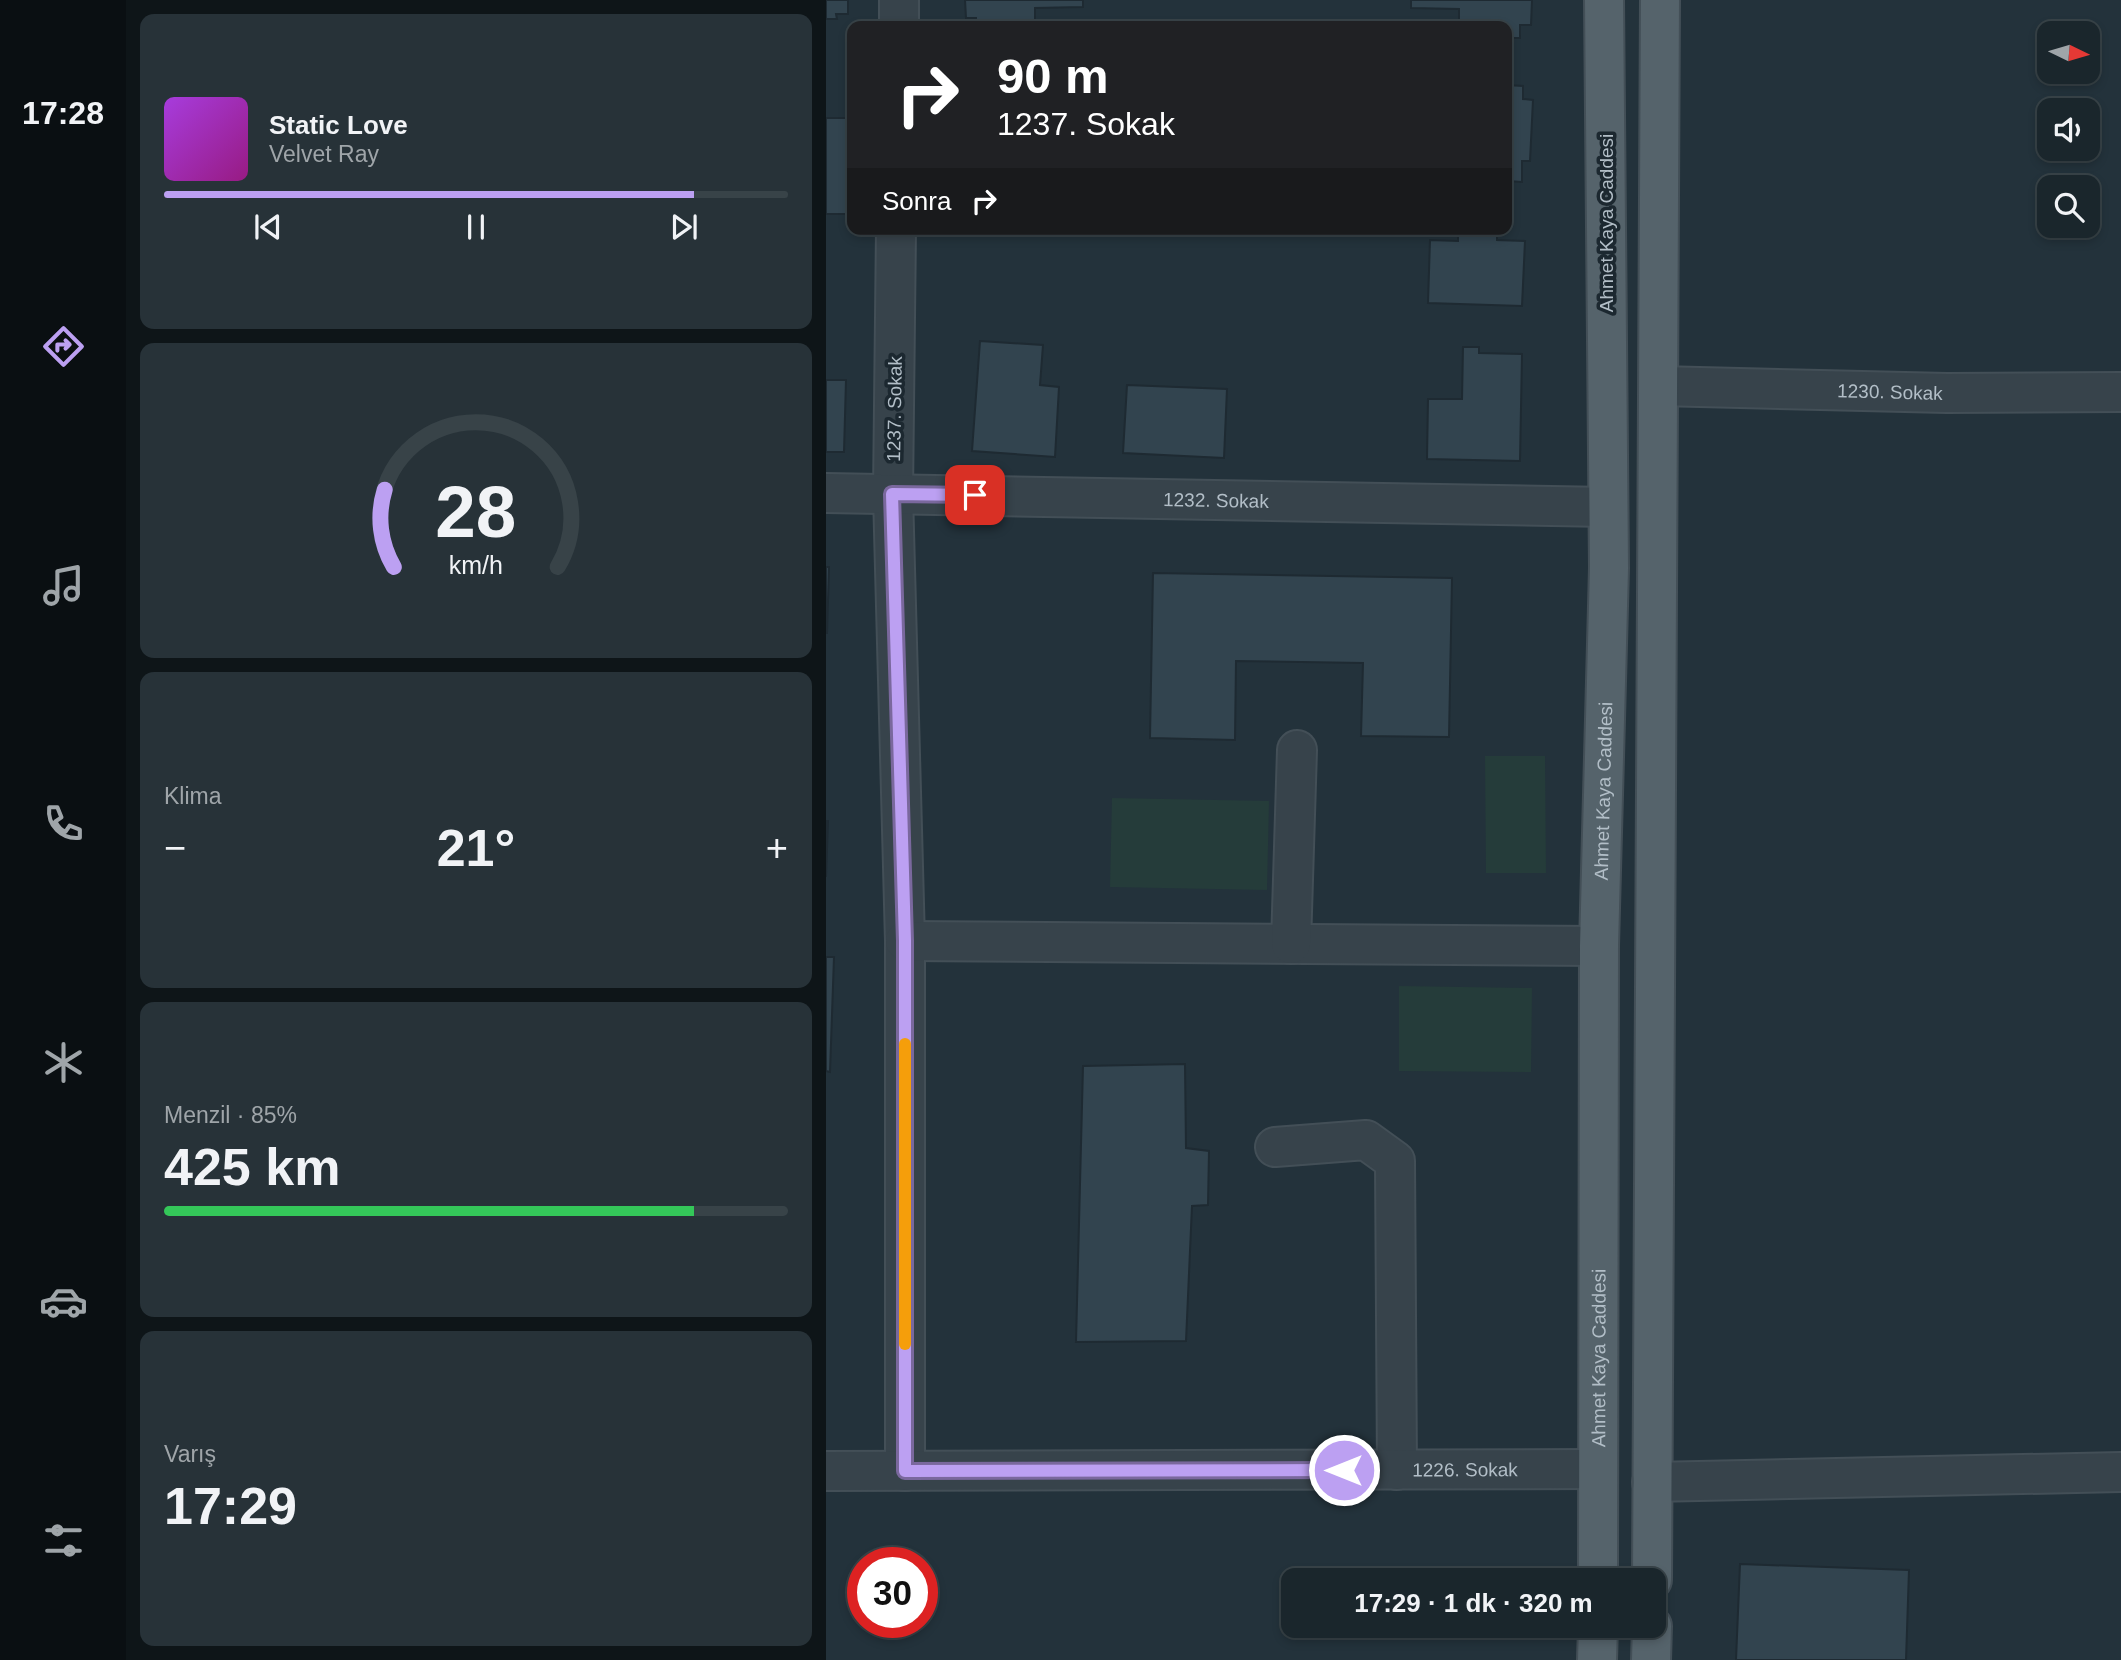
<!DOCTYPE html>
<html lang="tr">
<meta charset="utf-8">
<style>
:root{--surface:#1a262c;--page:#273238;--text:#f1f3f6;--muted:#9fa5a9;--line:#384348;--accent:#bca0f2}
body{margin:0;font-family:Arial,sans-serif;background:var(--page);color:var(--text);height:100vh;display:flex;flex-direction:column;font-size:26px;white-space:nowrap}
*{box-sizing:border-box;margin:0}
p{font-size:23px;color:var(--muted)}
.icon{flex:none;width:38px;height:38px;fill:none;stroke:currentColor;stroke-width:2;stroke-linecap:round;stroke-linejoin:round}
.map{position:relative;flex:1;overflow:hidden}
.details{display:flex;flex-direction:column;gap:14px;padding:14px;background:#0e1518;width:700px}
.details>*{flex:none}
.top-card{position:absolute;left:21px;top:21px;width:665px;height:214px;border-radius:14px;box-shadow:0 4px 10px #0003,0 0 0 2px var(--line);background:#202124;color:#fff;overflow:hidden}
.needle{width:46px;rotate:95deg}
.tools{position:absolute;left:1211px;top:21px;display:grid;gap:14px}
.tools a{display:grid;place-items:center;width:63px;height:63px;border-radius:14px;background:var(--surface);box-shadow:0 4px 10px #0003,0 0 0 2px var(--line);font-size:35px}
.speed{position:absolute;left:21px;top:1547px;display:flex;gap:14px;font-size:35px;font-weight:700;text-align:center}
.speed>*{display:grid;place-content:center;width:91px;height:91px;border-radius:50%;background:var(--surface);box-shadow:0 4px 10px #0003,0 0 0 2px var(--line);line-height:1}
.speed .limit{border:10px solid #d22;background:#fff;color:#111}
.pin{position:absolute;display:grid;place-items:center;width:60px;height:60px;color:#fff;margin:-30px;border-radius:14px;box-shadow:0 4px 10px #0006}
.me{position:absolute;width:77px;margin:-38px;rotate:270deg;stroke-linejoin:round;filter:drop-shadow(0 0 5px #0008)}
.turn{display:flex;align-items:center;gap:24px;height:147px;padding:0 35px;font-size:32px}
.turn .icon{width:91px;height:91px;stroke-width:2.5}
.turn b{display:block;font-size:49px;line-height:60px}
.then{display:flex;align-items:center;height:66px;padding:0 35px;background:#0003;gap:14px;font-size:26px}
.big{font-size:52px;font-weight:700;line-height:1.1}
.details .tile{flex:1;display:flex;flex-direction:column;justify-content:center;gap:10px;min-width:0;padding:0 24px;border-radius:14px;background:var(--page)}
.details .dial{align-items:center;gap:0}
.dial svg{height:182px;overflow:visible;fill:none;stroke:var(--line);stroke-width:7;stroke-linecap:round;text-anchor:middle}
.dial text{fill:var(--text);stroke:none}
.song{display:flex;align-items:center;gap:21px}
.cover{width:84px;height:84px;border-radius:10px;background:linear-gradient(135deg,hsl(280 70% 55%),hsl(310 70% 35%))}
.played{height:7px;border-radius:4px;background:linear-gradient(90deg,var(--accent) 85%,var(--line) 85%)}
.keys{display:flex;justify-content:space-around;direction:ltr}
.heat{display:flex;justify-content:space-between;align-items:center;font-size:38px;direction:ltr}
.charge{height:10px;border-radius:5px;background:linear-gradient(90deg,#34c759 85%,var(--line) 0)}
.trip{position:absolute;left:455px;top:1568px;width:385px;height:70px;border-radius:14px;background:var(--surface);box-shadow:0 4px 10px #0003,0 0 0 2px var(--line);font-weight:700;line-height:70px;text-align:center}
main{display:flex;flex:1;min-height:0}
.tabs{display:flex;flex-direction:column;width:126px;justify-content:space-around;align-items:center;background:#0a0f12;color:var(--muted)}
.tabs .icon{width:49px;height:49px}
.tabs .current{color:var(--accent)}
.tabs b{font-size:32px;color:var(--text)}
.map>svg:first-child{display:block}
</style>
<main>
<nav class="tabs">
<b>17:28</b>
<svg class="icon current" aria-label="directions" viewBox="0 0 24 24"><path d="M12 3l9 9-9 9-9-9zM9 14v-3h6M13 9l2 2-2 2"/></svg>
<svg class="icon" aria-label="music" viewBox="0 0 24 24"><path d="M9 18V5l10-2v13"/><circle cx="6" cy="18" r="3"/><circle cx="16" cy="16" r="3"/></svg>
<svg class="icon" aria-label="phone" viewBox="0 0 24 24"><path d="M5 4h4l2 5-3 2q2 4 5 5l2-3 5 2v4C11 20 4 13 5 4z"/></svg>
<svg class="icon" aria-label="climate" viewBox="0 0 24 24"><path d="M12 3v18M4 7l16 10M4 17L20 7"/></svg>
<svg class="icon" aria-label="car" viewBox="0 0 24 24"><path d="M5 17H2v-5l4-1 3-4h7l3 4 3 1v5h-3M9 17h6M6 11h13"/><circle cx="7" cy="17" r="2"/><circle cx="17" cy="17" r="2"/></svg>
<svg class="icon" aria-label="filters" viewBox="0 0 24 24"><path d="M4 7h16M4 17h16"/><circle cx="9" cy="7" r="2"/><circle cx="15" cy="17" r="2"/></svg>
</nav>
<section class="details">
<div class="tile">
<div class="song"><i class="cover"></i><div><b>Static Love</b><p>Velvet Ray</p></div></div>
<div class="played"></div>
<div class="keys"><svg class="icon" aria-label="previous" viewBox="0 0 24 24"><path d="M18 5L8 12l10 7zM5 5v14"/></svg><svg class="icon" aria-label="pause" viewBox="0 0 24 24"><path d="M8 5v14M16 5v14"/></svg><svg class="icon" aria-label="next" viewBox="0 0 24 24"><path d="M6 5l10 7-10 7zM19 5v14"/></svg></div>
</div>
<div class="tile dial"><svg viewBox="0 0 100 80">
<path d="M14 69A42 42 0 1 1 86 69"/>
<path d="M14 69A42 42 0 0 1 10 35" stroke="#bca0f2"/>
<text x="50" y="56" font-size="32" font-weight="700">28</text>
<text x="50" y="72" font-size="11">km/h</text>
</svg></div>
<div class="tile"><p>Klima</p>
<div class="heat"><a>−</a><b class="big">21°</b><a>+</a></div>
</div>
<div class="tile"><p>Menzil · 85%</p><b class="big">425 km</b><div class="charge"></div></div>
<div class="tile"><p>Varış</p><b class="big">17:29</b></div>
</section>
<div class="map">
<svg width="1295" height="1660" viewBox="0 0 1295 1660">
<rect width="100%" height="100%" fill="#23323b"/>
<path fill="#253c3a" d="M659,756H719L720,873H660Z
M286,798L443,801L441,890L284,887Z
M573,986L706,988L705,1072L573,1071Z"/>
<path fill="#32444f" stroke="#1e2a32" stroke-width="2" d="M0,0H22V14H10L11,19H0Z
M139,0H257V7L209,8V23L199,22V26H150V18H140Z
M585,0H706L705,25H694V38H681V26H633V9L585,8Z
M681,85L697,86V99L707,100L704,161H696V182L681,181Z
M0,118H22L23,214H0Z
M632,234L671,235V240L699,241L696,306L602,303L604,240L632,241Z
M154,341L217,345L214,385L233,387L229,457L146,451Z
M637,347H653V353L696,354L694,461L601,459L602,399H636Z
M0,380H20L18,452H0Z
M301,385L401,389L398,458L297,453Z
M0,567H3L1,633H0Z
M327,573L626,578L623,737L535,736L537,663L410,661L409,740L324,738Z
M0,821H2L0,877Z
M0,957H8L4,1072L0,1071Z
M359,1064L360,1148L383,1151L382,1205L366,1206L360,1341L250,1342L257,1066Z
M914,1564L1083,1570L1080,1660H910Z"/>
<g fill="none" stroke-linecap="round" stroke-linejoin="round">
<defs>
<g id="minor">
<path d="M73,26V0"/>
<path d="M70,229L67,494L79,941V1471"/>
<path id="s1" d="M833,386L1121,393L1295,392"/>
<path id="s2" d="M0,493L782,507"/>
<path d="M79,941L773,946"/>
<path d="M465,944L471,750"/>
<path d="M449,1147L540,1140L569,1161L571,1470"/>
<path id="s3" d="M0,1471L772,1469"/>
<path d="M826,1482L1295,1472"/>
</g>
<g id="major">
<path id="s4" d="M772,1580L773,946L783,568L778,0"/>
<path d="M826,1580L834,0"/>
<path d="M771,1660L772,1626"/>
<path d="M825,1660L826,1626"/>
</g>
</defs>
<use href="#minor" stroke="#434f57" stroke-width="42"/>
<use href="#major" stroke="#434f57" stroke-width="42"/>
<use href="#minor" stroke="#37434b" stroke-width="38"/>
<use href="#major" stroke="#55636b" stroke-width="38"/>
</g>
<g fill="none" stroke-linecap="round" stroke-linejoin="round">
<defs>
<path id="route" d="M149,495L66,494L79,941V1471L518,1470"/>
</defs>
<use href="#route" stroke="#7a689d" stroke-width="18"/>
<use href="#route" stroke="#bca0f2" stroke-width="12"/>
<path stroke="#f59e0b" stroke-width="12" d="M79,1044V1344"/>
</g>
<g text-anchor="middle" stroke-width="7" stroke-linejoin="round" paint-order="stroke">
<g font-size="19" fill="#b2bec7" stroke="#1c2830">
<text transform="translate(780 223) rotate(-90)" y="7">Ahmet Kaya Caddesi</text>
<text dy="7" stroke="none"><textPath href="#s1" startOffset="231">1230. Sokak</textPath></text>
<text transform="translate(68 409) rotate(-89)" y="7">1237. Sokak</text>
<text dy="7" stroke="none"><textPath href="#s2" startOffset="390">1232. Sokak</textPath></text>
<text dy="7" stroke="none"><textPath href="#s4" startOffset="789">Ahmet Kaya Caddesi</textPath></text>
<text dy="7" stroke="none"><textPath href="#s4" startOffset="222">Ahmet Kaya Caddesi</textPath></text>
<text dy="7" stroke="none"><textPath href="#s3" startOffset="639">1226. Sokak</textPath></text>
</g>
</g>
</svg>
<div class="tools">
<a><svg class="needle" viewBox="-14 -14 28 28"><path d="M0-13l5 13h-10z" fill="#e53935"/><path d="M0 13l5-13h-10z" fill="#9fa5a9"/></svg></a>
<a><svg class="icon" aria-label="sound" viewBox="0 0 24 24"><path d="M4 9h4l5-4v14l-5-4H4zM17 9q2 3 0 6"/></svg></a>
<a><svg class="icon" aria-label="search" viewBox="0 0 24 24"><circle cx="10" cy="10" r="6"/><path d="M15 15l6 6"/></svg></a>
</div>
<div class="speed"><div class="limit">30</div></div>
<div class="pin" style="left:149px;top:495px;background:#d93025"><svg class="icon" aria-label="arrive" viewBox="0 0 24 24"><path d="M6 21V4h12l-3 4 3 4H6"/></svg></div>
<svg class="me" style="left:518px;top:1470px" viewBox="-20 -20 40 40"><circle r="17" fill="#bca0f2" stroke="#fff" stroke-width="3"/><path d="M0-11L8 9 0 5-8 9z" fill="#fff"/></svg>
<div class="trip">17:29 · 1 dk · 320 m</div>
<div class="top-card">
<div class="turn"><svg class="icon" aria-label="right" viewBox="0 0 24 24"><path d="M7 20v-9h11M14 6l5 5-5 5"/></svg><div><b>90 m</b>1237. Sokak</div></div>
<div class="then">Sonra<svg class="icon" aria-label="right" viewBox="0 0 24 24"><path d="M7 20v-9h11M14 6l5 5-5 5"/></svg></div>
</div>
</div>
</main>
